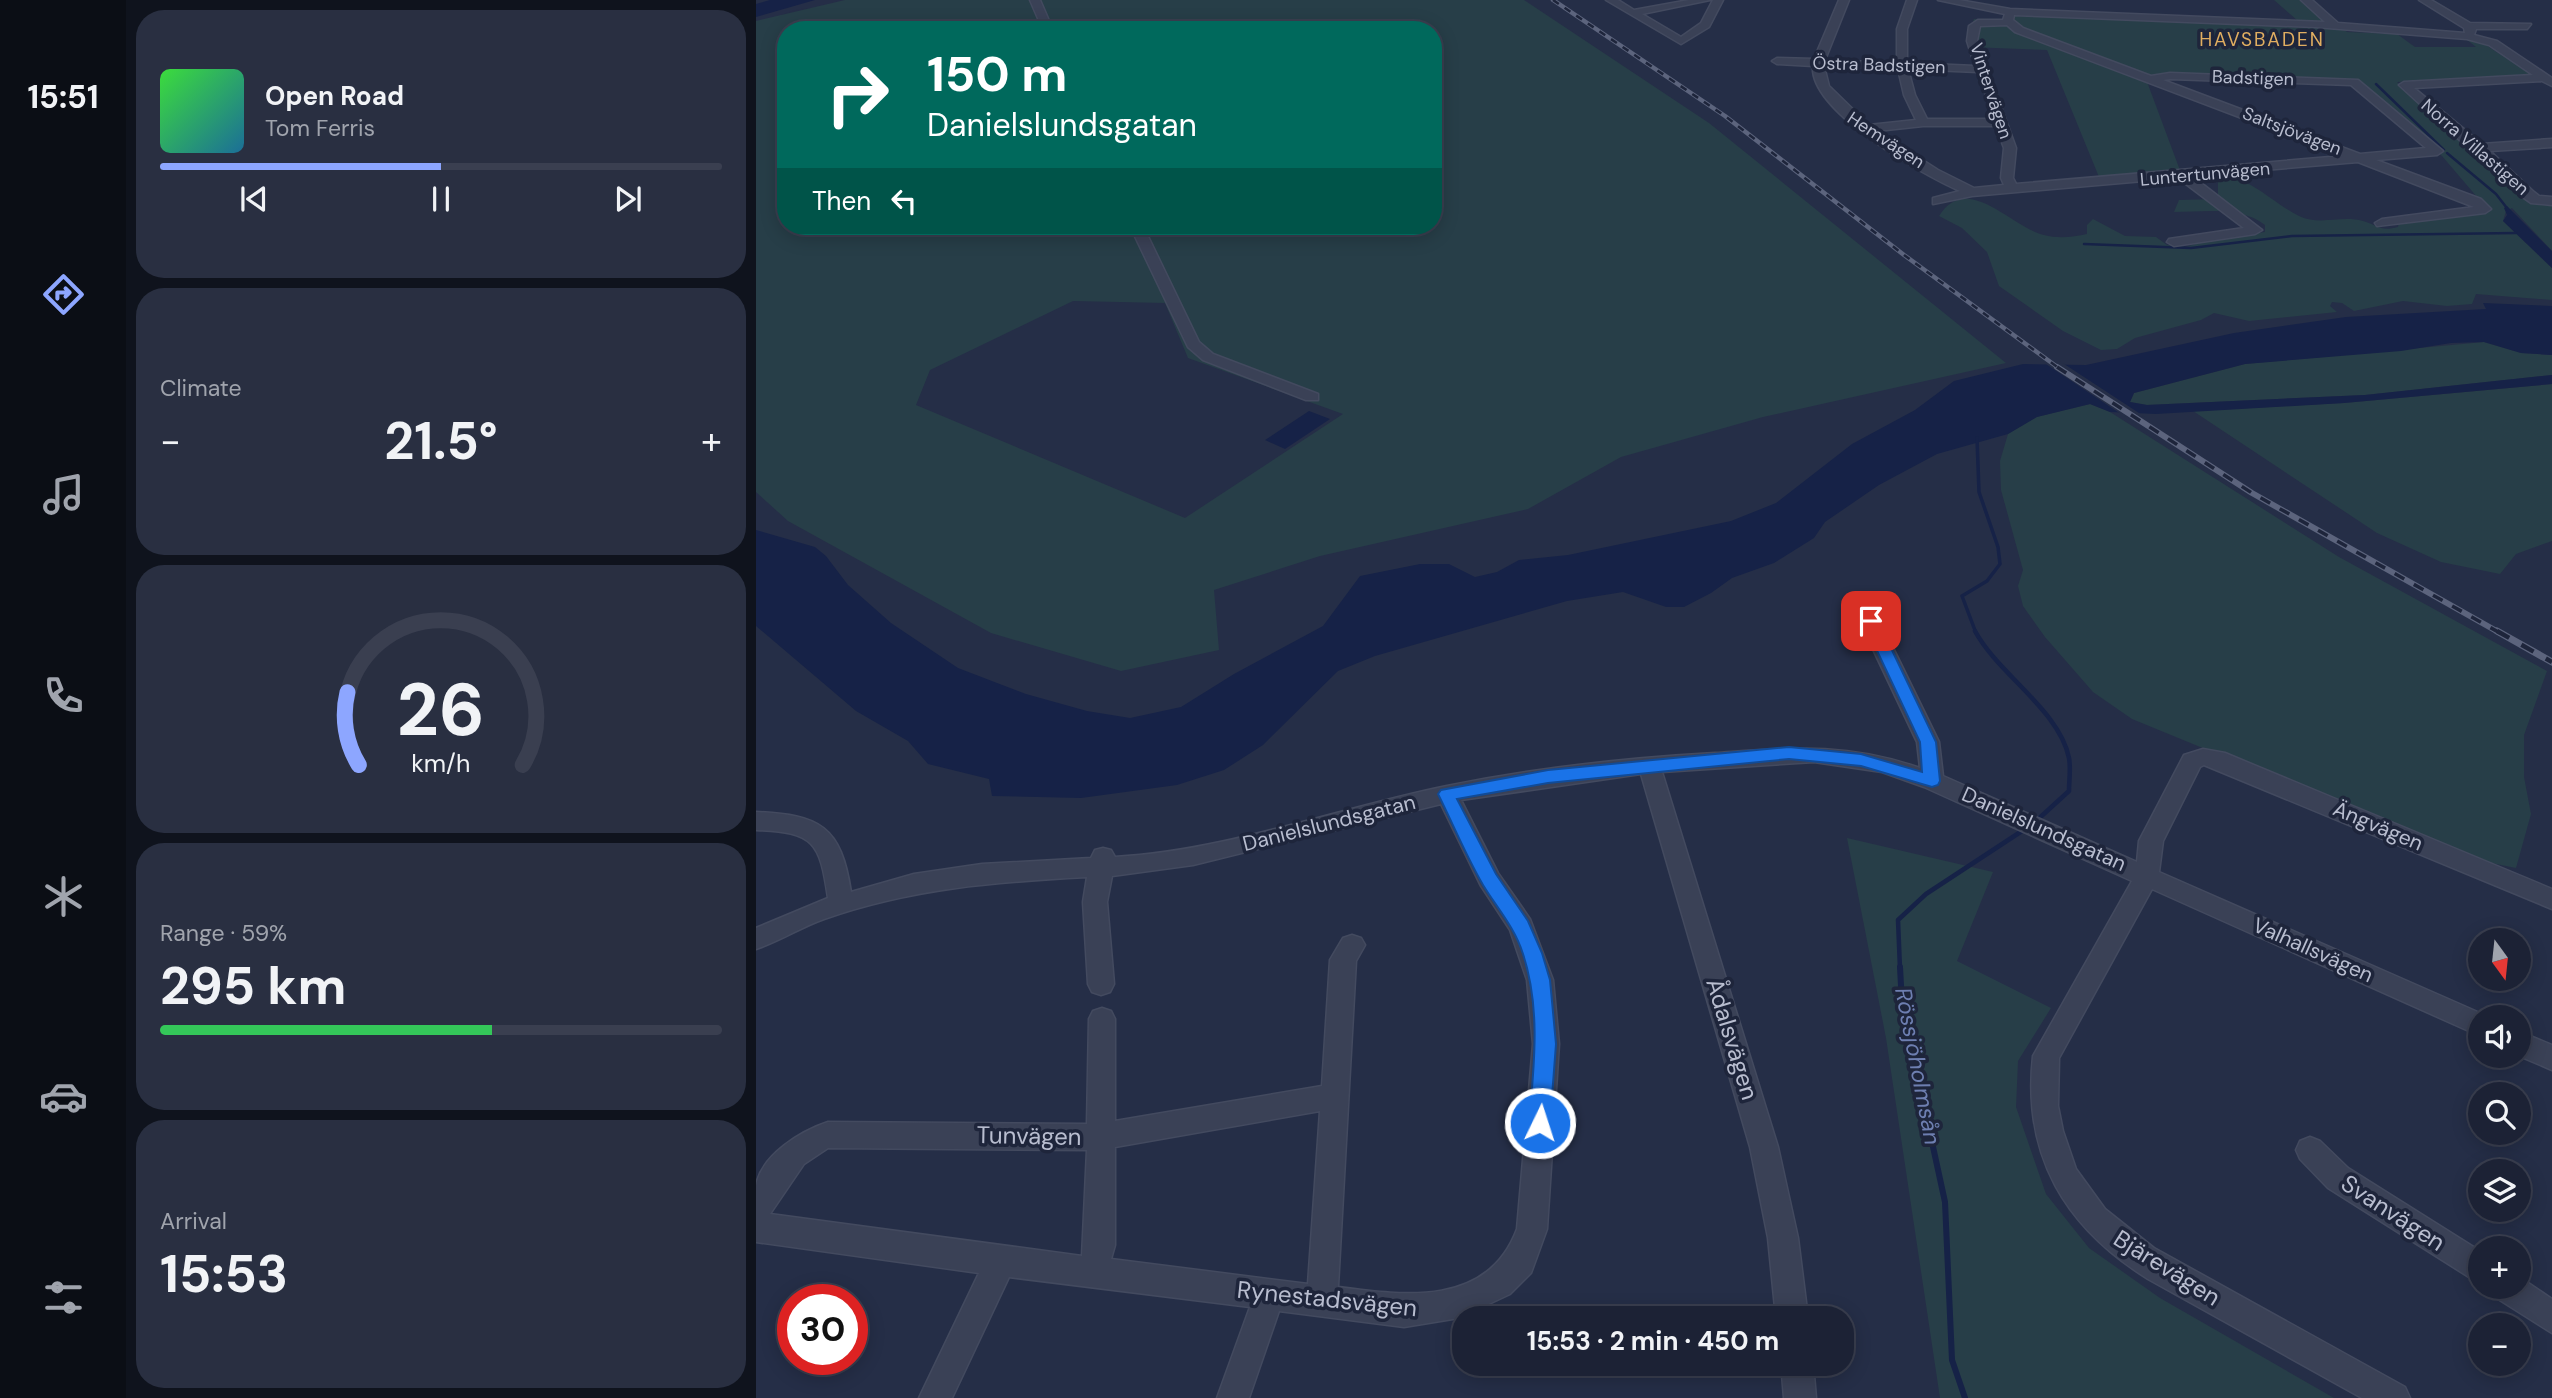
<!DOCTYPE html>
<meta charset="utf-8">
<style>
:root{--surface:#1c2235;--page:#292f41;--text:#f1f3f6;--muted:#a0a4ad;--line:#3a3f50;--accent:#8da6ff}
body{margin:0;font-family:"DM Sans",sans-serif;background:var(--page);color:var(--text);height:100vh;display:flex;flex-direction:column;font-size:26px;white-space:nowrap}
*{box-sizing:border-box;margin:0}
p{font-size:23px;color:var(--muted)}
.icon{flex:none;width:38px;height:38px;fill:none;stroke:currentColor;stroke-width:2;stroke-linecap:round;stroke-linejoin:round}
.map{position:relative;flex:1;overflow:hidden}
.side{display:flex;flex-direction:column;gap:10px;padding:10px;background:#0f131d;width:630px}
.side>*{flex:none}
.top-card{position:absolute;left:21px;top:21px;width:665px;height:214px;border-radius:28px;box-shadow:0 4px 18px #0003,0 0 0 2px var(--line);background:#00695c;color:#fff;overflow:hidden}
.needle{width:46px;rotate:165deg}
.tools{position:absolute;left:1712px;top:928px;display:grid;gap:14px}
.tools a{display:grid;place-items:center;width:63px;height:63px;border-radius:50%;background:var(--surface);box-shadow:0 4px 18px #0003,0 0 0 2px var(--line);font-size:35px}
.speed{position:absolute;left:21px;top:1284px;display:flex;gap:14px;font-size:35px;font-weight:700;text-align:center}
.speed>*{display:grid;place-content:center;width:91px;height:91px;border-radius:50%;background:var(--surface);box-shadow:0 4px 18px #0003,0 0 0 2px var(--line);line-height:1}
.speed .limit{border:10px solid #d22;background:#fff;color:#111}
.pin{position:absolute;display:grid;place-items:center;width:60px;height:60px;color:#fff;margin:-30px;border-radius:14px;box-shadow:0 4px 10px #0006}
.me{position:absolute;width:77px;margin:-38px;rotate:4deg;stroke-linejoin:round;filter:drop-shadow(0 0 5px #0008)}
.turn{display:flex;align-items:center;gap:24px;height:147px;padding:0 35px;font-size:32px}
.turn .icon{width:91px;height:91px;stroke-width:2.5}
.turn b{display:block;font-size:49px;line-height:60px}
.then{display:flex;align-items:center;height:66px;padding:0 35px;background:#0003;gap:14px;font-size:26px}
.big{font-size:52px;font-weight:700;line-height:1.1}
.side .widget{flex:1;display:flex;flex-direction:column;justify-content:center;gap:10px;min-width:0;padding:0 24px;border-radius:28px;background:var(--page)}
.side .dial{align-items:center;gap:0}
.dial svg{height:182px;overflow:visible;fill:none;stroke:var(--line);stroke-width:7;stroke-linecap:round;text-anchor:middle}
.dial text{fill:var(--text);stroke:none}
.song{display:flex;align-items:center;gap:21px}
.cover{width:84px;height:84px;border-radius:10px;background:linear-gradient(135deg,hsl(120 70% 55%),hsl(200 70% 35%))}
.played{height:7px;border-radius:4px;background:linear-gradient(90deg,var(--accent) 50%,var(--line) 50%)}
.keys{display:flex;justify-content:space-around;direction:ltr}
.heat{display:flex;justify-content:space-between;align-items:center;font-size:38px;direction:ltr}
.charge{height:10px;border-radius:5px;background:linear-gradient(90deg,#34c759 59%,var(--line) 0)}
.trip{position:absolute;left:696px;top:1306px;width:402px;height:70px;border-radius:28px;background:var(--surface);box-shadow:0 4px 18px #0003,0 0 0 2px var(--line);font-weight:700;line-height:70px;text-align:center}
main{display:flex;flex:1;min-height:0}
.menu{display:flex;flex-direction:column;width:126px;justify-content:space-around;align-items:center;background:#0b0e15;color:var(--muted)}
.menu .icon{width:49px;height:49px}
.menu .active{color:var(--accent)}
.menu b{font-size:32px;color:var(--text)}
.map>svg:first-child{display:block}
</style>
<main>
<nav class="menu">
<b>15:51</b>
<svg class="icon active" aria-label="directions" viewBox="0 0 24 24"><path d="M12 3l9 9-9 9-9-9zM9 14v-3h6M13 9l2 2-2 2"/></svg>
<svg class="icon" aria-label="music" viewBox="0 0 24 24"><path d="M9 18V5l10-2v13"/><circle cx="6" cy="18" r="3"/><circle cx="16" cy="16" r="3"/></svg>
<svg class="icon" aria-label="phone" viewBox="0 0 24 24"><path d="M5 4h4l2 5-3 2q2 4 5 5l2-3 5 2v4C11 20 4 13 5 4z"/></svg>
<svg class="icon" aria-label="climate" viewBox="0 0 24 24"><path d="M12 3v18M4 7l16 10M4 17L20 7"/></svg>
<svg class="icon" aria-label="car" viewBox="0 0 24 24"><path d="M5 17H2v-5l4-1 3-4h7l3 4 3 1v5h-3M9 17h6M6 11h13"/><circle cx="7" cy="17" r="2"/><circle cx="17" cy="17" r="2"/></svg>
<svg class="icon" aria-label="filters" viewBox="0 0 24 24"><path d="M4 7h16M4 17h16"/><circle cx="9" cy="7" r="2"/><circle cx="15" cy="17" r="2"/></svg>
</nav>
<section class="side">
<div class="widget">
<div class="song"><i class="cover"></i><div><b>Open Road</b><p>Tom Ferris</p></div></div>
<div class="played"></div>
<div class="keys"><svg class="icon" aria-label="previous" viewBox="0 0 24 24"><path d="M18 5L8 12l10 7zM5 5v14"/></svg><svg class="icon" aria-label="pause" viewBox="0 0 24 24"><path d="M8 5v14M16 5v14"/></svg><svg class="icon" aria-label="next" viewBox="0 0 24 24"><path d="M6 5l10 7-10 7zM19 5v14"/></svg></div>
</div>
<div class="widget"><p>Climate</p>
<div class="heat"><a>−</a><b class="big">21.5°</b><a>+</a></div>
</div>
<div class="widget dial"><svg viewBox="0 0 100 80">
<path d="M14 69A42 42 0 1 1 86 69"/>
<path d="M14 69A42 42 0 0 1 9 37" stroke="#8da6ff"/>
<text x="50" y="56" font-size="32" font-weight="700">26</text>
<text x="50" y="72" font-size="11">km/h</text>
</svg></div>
<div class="widget"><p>Range · 59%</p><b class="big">295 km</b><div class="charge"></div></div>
<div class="widget"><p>Arrival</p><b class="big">15:53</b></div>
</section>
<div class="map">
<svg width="1796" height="1398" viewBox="0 0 1796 1398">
<rect width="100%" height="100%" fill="#252e47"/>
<path fill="#273e48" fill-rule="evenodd" d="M89,0H768L953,123L1250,363L1007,417L865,457L772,509L564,556L458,590L463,650L365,671L235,633L32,521L0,492V21ZM30,30H677V226H30ZM317,301L409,303L432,358L587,414L429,518L160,405L174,370Z
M1518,0H1554L1591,32L1641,34L1659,47H1720L1710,39L1724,41L1777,76L1641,82L1775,201L1796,203V251L1756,208L1750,211L1747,221L1796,268V300L1720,294L1716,304L1691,306L1647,301L1598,311L1586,303L1576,302L1574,306L1581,312L1493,321L1458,313L1445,320L1379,338L1361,349L1345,350L1307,331L1243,286L1231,252L1206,228L1183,216C1211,171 1255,227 1288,235C1302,239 1318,237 1331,234V225L1337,219L1369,236L1400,237L1411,245L1430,247L1455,239L1509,232V225C1485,206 1447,212 1418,212L1423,200L1462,199V176C1491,174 1517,203 1543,216C1564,226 1585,215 1607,221C1622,225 1624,232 1642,227L1643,221L1733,211L1686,156L1597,83L1390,79L1425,173L1343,177L1291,50L1213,47L1211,35L1218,19L1247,20L1248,11L1542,21Z
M1728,342L1765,353L1796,355V375L1609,395L1391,405L1374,402L1378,393L1489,364Z
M1796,384V541L1760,554L1744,574L1685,562L1621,533L1437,411L1588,403Z
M1334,404L1354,412L1583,557L1791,671L1768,735V777L1775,814L1760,868L1720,860L1376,719L1337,692L1289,637L1267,606L1262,586L1267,570L1245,490L1244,461L1252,434L1280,417Z
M1091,838L1237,872L1201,961L1295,1008L1262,1061L1260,1107L1290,1194L1333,1248L1404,1298L1578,1398H1184L1130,1038Z"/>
<path fill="#162247" d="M14,0H59L0,17V4Z
M1751,206L1796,251V268L1747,221L1751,215L1748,208Z
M1727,303L1796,306V355L1765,353L1728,342L1695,343L1645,351L1489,364L1378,393L1374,402L1391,405L1609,395L1796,375V384L1588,403L1400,414L1354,412L1334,404L1281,417L1252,434L1181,454L1123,485L1069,522L1058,538L1018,563L976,578L955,593L928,607H910L867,592L811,601L619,656L582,671L507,745L468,770L421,785L325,798L236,796L233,779L172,764L152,741L100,711L0,626V530L59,547L70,556L92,585L135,623L202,668L270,694L331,711L374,718L425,707L478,674L567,626L604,576L664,564H693L719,577L741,572L763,560L812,555L975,521L1020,503L1096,444L1159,410L1198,381L1267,364L1330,365L1478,333L1590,317L1730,309Z
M553,411L574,419L529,449L509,440Z"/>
<path fill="#252e47" d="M1284,360H1302L1389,417L1368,416Z"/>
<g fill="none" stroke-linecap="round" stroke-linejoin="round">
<path stroke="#162247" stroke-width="2.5" d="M1620,84L1688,150
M1691,153L1740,194L1754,212
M1328,244L1435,248L1536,236L1760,233"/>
<path stroke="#162247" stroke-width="3.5" d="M1220,633L1206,596L1231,581L1244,564L1242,547L1223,492L1221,438"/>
<path stroke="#162247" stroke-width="4.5" d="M1219,631C1242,674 1304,711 1313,758C1315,769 1313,780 1313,791L1279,822
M1144,969L1142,920L1170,894L1269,829"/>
<path stroke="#162247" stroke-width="6" d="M1144,967L1146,1004L1189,1202L1196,1360L1209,1398"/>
<defs>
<path id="minor" d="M274,0H284L297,30H287Z
M850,0H862L878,10L933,0H954L886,14L925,37L945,23L957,0H967L953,27L925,44Z
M1083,0H1093L1069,60L1141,63V29L1151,0H1161L1151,29V63L1219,66L1211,41L1213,26L1222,20H1247L1249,14L1182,0H1203L1254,9L1569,22L1545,0H1556L1582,23L1709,33L1708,28L1663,0H1675L1714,23L1775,24L1771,29H1720L1718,35L1741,41L1796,78V86L1786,81L1658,88L1726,144L1796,139V147L1734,151L1778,192L1783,196L1796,197V205L1775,203L1768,198L1720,151L1710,146L1643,85L1648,82L1777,75L1733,45L1711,39L1559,27L1258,15L1257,20L1267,28L1395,76L1414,73L1602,80L1687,151L1681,155L1620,160L1725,199L1735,209L1729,213L1621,226L1619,223L1626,219L1718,207L1602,162L1436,176L1506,230L1499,234L1418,246L1411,242L1413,239L1488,228L1422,178L1216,196L1177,204V198L1204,191C1167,175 1053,111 1057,66L1021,64L1016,61L1021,58L1058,59ZM1251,25L1259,32L1586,156L1260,184L1257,178L1260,148L1221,41L1224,26ZM1068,66L1142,69L1148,95L1160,120L1113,125L1073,86ZM1152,69L1222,72L1238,119H1171L1159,95ZM1414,79L1595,85L1670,148L1604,154L1407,80ZM1167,126H1240L1248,148L1245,178L1248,185L1218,188L1182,170L1121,131Z
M374,226H387L443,342L457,354L562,394V400H550L447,360L432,347Z
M1107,601L1117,607L1183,742L1187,776L1381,862L1383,841L1428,755L1447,749L1469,753L1796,889V909L1448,765L1444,767L1407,841L1403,872L1733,1017H1724V1036L1396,889L1303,1058L1302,1106L1307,1131L1320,1169L1349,1209L1398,1248L1649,1387L1654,1398H1606L1392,1279C1309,1227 1266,1156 1277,1056L1376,881L1168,787L1126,772L1058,762L906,772L1022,1147L1042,1238L1052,1318H1020L1012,1238L994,1147L885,774L705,800L742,873L774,919L797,980L803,1044L791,1229L775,1273L754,1294L703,1318L648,1327L523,1311L493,1398H461L494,1307L253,1277L196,1398H163L223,1273L0,1242C0,1224 0,1203 0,1186C5,1155 45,1131 72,1122L331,1124L333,1019L337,1011L346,1008L355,1011L359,1019V1121L566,1086L574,960L587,938L596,935L605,938L609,945L600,961L582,1287C649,1296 732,1307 761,1229L777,1044L771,980L754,930L725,886L685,804L437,865L356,876L351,902L358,984L354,992L345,995L336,992L332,984L327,902L331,877C240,882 156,888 68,919C45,927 24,941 0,949V928L72,898C64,842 58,832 0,830V812C64,815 85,826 95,892L158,874L226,864L335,858L339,850L347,848L355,850L359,857C470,851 582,808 691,786C779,768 870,758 959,753C1036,748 1089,742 1164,768L1161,742L1097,607ZM564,1111L552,1284L355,1259L359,1245V1147ZM72,1148L331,1150L326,1256L14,1214L48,1164Z
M1762,1031L1796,1045V1070L1761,1055Z
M1554,1137L1564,1141L1592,1168L1724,1251V1284L1572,1188L1544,1159L1540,1150L1544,1141Z
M1762,1276L1796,1299V1333L1739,1297L1735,1286H1762Z
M1025,1363H1057L1060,1398H1028Z"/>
</defs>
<use href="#minor" stroke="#434a5f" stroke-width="3"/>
<use href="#minor" fill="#3a4156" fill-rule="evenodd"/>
<defs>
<path id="rail-far2" d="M797,0L969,116L1148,255L1304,369"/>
<path id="rail-far1" d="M1301,367L1496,493L1744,633"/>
<path id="rail" d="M1741,631L1796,662"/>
</defs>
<use href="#rail-far2" stroke="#5c647d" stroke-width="4.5"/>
<use href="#rail-far1" stroke="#5c647d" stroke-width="6"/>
<use href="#rail" stroke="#5c647d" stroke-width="7"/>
<use href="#rail-far2" stroke="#1e253b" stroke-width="2.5" stroke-dasharray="7" stroke-linecap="butt"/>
<use href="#rail-far1" stroke="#1e253b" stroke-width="3.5" stroke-dasharray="11" stroke-linecap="butt"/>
<use href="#rail" stroke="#1e253b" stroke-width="4.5" stroke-dasharray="14" stroke-linecap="butt"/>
</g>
<path fill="#1a73e8" stroke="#114b97" stroke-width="2" d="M1115,616L1122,621L1180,742L1184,781L1182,785L1176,787L1105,766L1033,759L792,783L701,799L740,874L772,921L786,953L794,980L800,1044L794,1123L791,1130L784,1133L776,1130L773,1123C778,1067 785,1009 767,954C759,928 741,908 727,885C710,856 697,824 682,794L685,790L792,770L1033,747L1105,754L1166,772L1164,742L1107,621Z"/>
<g text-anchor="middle" stroke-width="7" stroke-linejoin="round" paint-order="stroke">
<g font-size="18" fill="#b8bdcf" stroke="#1e253b">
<text transform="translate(1123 65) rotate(2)" y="6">Östra Badstigen</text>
<text transform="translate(1497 78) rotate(2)" y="6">Badstigen</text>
<text transform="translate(1235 91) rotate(72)" y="6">Vintervägen</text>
<text transform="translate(1536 131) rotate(21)" y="6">Saltsjövägen</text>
<text transform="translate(1130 140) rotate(33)" y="6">Hemvägen</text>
<text transform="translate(1719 147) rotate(41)" y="6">Norra Villastigen</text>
<text transform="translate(1449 174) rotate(-5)" y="6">Luntertunvägen</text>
</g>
<g font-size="19" letter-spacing="2" fill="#e1ae61" stroke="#1e253b">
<text x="1506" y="46">HAVSBADEN</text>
</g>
<g font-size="21" fill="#b8bdcf" stroke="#1e253b">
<text transform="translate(573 823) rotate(-14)" y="7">Danielslundsgatan</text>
<text transform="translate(1622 826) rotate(23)" y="7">Ängvägen</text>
<text transform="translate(1288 829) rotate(24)" y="7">Danielslundsgatan</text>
<text transform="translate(1557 950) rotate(24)" y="7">Valhallsvägen</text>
</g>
<g font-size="23" font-style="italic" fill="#6e7fb1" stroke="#1e253b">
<text transform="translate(1162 1066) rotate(79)" y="8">Rössjöholmsån</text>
</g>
<g font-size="24" fill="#b8bdcf" stroke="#1e253b">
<text transform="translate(976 1039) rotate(73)" y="8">Ådalsvägen</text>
<text transform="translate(273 1136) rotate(1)" y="8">Tunvägen</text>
<text transform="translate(1637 1213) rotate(33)" y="8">Svanvägen</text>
<text transform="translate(1411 1268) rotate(32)" y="8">Bjärevägen</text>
<text transform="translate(571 1299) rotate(6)" y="8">Rynestadsvägen</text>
</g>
</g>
</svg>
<div class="tools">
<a><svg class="needle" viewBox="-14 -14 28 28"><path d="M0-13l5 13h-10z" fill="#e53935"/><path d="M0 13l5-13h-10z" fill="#a0a4ad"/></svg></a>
<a><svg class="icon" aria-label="sound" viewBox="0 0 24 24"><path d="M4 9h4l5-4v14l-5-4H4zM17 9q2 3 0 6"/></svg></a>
<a><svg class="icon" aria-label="search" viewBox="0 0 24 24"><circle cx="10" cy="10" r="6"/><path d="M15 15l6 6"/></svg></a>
<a><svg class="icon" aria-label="layers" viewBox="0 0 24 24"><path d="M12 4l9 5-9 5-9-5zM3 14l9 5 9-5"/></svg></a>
<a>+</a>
<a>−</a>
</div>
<div class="speed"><div class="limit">30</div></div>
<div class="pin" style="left:1115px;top:621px;background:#d93025"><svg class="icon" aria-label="arrive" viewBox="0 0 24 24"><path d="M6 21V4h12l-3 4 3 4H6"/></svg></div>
<svg class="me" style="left:784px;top:1123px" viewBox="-20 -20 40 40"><circle r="17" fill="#1a73e8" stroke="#fff" stroke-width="3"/><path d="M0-11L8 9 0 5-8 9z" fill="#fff"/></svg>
<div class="trip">15:53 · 2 min · 450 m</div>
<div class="top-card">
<div class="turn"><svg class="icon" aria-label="right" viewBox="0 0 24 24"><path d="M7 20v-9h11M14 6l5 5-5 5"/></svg><div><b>150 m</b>Danielslundsgatan</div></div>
<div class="then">Then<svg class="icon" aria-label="left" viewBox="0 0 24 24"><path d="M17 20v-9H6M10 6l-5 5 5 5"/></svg></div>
</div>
</div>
</main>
